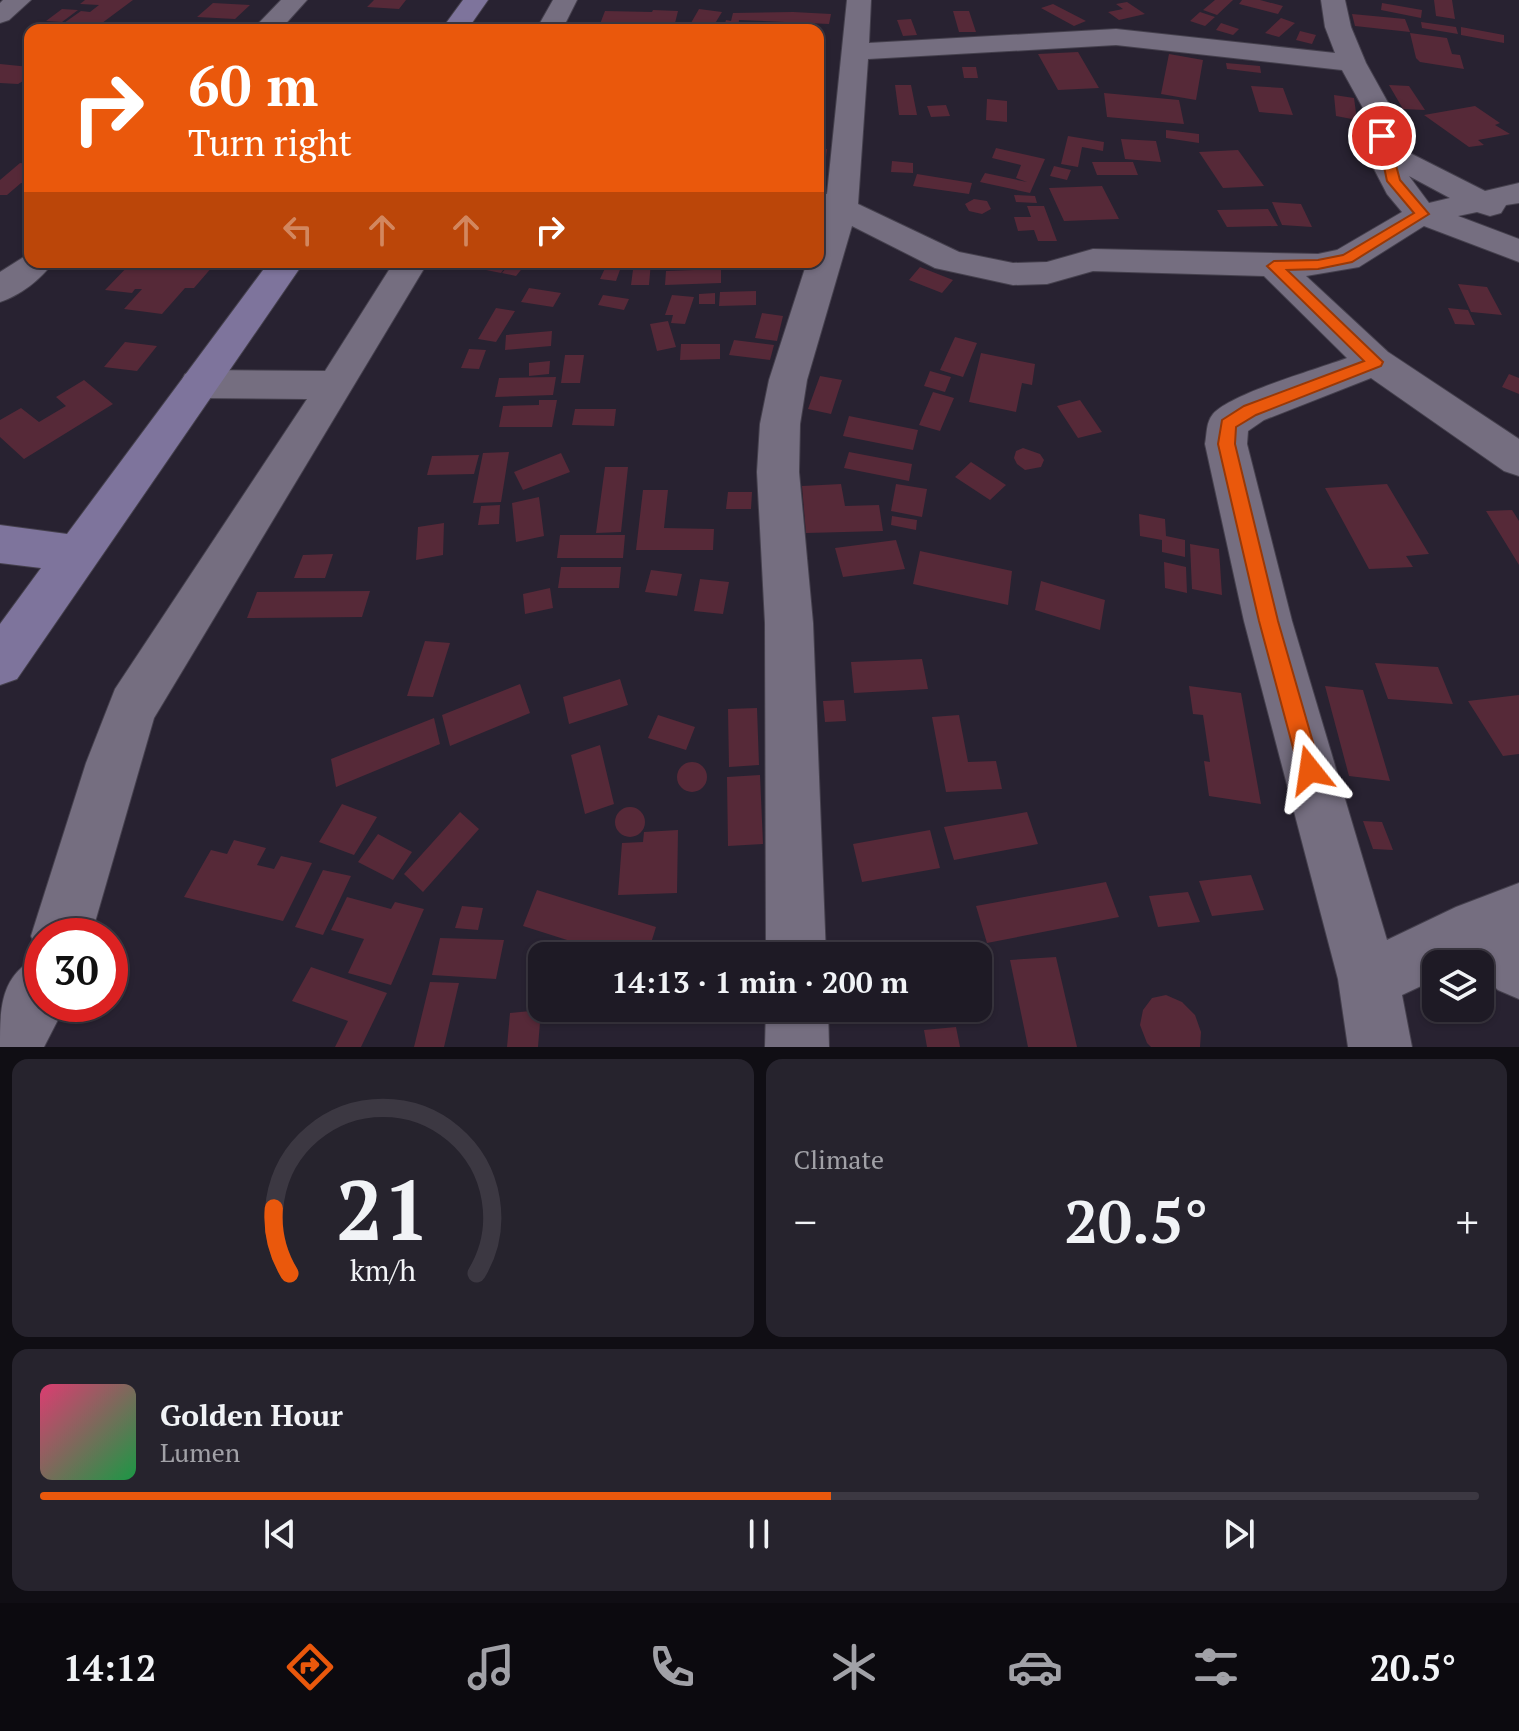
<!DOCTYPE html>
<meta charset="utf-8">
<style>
:root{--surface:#1e1a25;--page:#26232d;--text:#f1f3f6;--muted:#a1a1a7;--line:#3c3842;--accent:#ea580c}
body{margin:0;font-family:"PT Serif",serif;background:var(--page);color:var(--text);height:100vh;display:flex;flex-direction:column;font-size:30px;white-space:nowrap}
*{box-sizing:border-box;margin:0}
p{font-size:26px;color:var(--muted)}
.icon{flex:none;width:44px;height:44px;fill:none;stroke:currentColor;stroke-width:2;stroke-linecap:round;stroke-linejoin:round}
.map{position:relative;height:1047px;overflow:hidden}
.sheet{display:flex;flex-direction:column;gap:12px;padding:12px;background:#100e14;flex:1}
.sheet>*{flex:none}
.top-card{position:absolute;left:24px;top:24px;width:800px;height:244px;border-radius:16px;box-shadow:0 2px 6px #0004,0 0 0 2px var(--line);background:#ea580c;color:#fff;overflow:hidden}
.controls{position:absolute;left:1422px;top:950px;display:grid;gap:16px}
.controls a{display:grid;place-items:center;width:72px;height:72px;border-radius:16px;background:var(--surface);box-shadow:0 2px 6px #0004,0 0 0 2px var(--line);font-size:40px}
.speed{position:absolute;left:24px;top:918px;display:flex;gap:16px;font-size:40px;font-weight:700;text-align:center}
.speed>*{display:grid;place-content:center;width:104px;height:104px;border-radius:50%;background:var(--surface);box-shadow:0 2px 6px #0004,0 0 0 2px var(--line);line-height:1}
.speed .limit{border:12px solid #d22;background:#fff;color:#111}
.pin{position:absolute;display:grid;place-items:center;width:68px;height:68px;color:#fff;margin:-34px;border:4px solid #fff;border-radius:50%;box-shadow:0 2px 8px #0007}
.me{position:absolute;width:88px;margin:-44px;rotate:345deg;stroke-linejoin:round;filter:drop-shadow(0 0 6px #0008)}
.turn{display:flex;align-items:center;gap:28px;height:168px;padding:0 32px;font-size:36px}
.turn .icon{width:104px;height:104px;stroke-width:2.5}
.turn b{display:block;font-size:56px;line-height:68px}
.lanes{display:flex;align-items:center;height:76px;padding:0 32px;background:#0003;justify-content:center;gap:40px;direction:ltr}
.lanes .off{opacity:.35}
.big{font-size:60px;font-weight:800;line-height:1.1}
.sheet .card{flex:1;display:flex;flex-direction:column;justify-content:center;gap:12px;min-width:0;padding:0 28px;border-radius:16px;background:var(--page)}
.sheet .dial{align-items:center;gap:0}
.dial svg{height:208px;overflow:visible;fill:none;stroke:var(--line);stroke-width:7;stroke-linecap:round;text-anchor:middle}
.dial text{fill:var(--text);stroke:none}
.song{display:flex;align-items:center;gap:24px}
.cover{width:96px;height:96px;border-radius:12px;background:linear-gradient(135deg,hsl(340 70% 55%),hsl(140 70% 35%))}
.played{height:8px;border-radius:4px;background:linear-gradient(90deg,var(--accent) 55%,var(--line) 55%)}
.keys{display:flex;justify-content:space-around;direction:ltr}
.heat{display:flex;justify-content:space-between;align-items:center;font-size:44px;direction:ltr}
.sheet .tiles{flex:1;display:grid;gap:12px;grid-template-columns:1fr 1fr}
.card:last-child{grid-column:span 2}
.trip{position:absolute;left:528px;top:942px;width:464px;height:80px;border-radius:16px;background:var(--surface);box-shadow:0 2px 6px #0004,0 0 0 2px var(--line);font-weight:800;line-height:80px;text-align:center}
.tabs{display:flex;height:128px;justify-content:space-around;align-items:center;background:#0c0a0f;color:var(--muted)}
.tabs .icon{width:56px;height:56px}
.tabs .current{color:var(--accent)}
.tabs b{font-size:36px;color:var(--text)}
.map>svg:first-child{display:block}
</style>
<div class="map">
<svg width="1519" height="1047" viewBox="0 0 1519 1047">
<rect width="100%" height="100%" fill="#282231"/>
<path fill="#562938" d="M85,0H133L98,26L64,23L81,11L90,12L99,5L80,4Z
M374,0H406L399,9L367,7Z
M1215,0H1233L1217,15L1203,10Z
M1242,0H1260L1283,6L1278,14L1239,4Z
M1434,0H1452L1455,19L1436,16Z
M1127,2L1145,14L1119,20L1108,12L1123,9L1116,4Z
M213,3L250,5L235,19L197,17Z
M1382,3L1422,10L1421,18L1381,10Z
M1053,4L1086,21L1074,26L1041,8Z
M62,9L78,10L62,22L46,21Z
M699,9L722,12L711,30H687Z
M653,10L678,11L674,27L600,24L605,11L652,12Z
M953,11H969L976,32H959Z
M793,12L831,14L829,24L739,20L738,30H723L726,20L731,21L733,13Z
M1200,12L1215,17L1205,26L1190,21Z
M1352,14L1405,19L1410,32L1355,26Z
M1281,18L1295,23L1279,37L1265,33Z
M911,19L917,35L903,36L897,20Z
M1421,22L1456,27L1458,34L1422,28Z
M338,23L390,26L387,30H332Z
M1221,23L1239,29L1233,35L1216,30Z
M1461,27L1504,35V43L1461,35Z
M1300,31L1316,35L1312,44L1296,40Z
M1410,33L1447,38L1452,54L1460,55L1464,69L1420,62L1416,58Z
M1078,52L1099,88L1058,90L1038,54Z
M1169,54L1203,60L1196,100L1161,94Z
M1226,63L1260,66L1261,73L1227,69Z
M0,64L30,67V77L18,84L0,83Z
M962,67H976L978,78H964Z
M895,85H911L917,115H899Z
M1389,85L1409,86L1425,110L1403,109Z
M1251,86L1283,88L1293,115L1259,112Z
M1104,93L1179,100L1184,124L1107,117Z
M1334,95L1354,98L1357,120L1336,116Z
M987,99L1007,101V122L986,120Z
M946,105L950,116L931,117L927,106Z
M1475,106L1500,123L1495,125L1510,134L1478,140L1484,145L1469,147L1424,115Z
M1166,130L1199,134V143L1166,138Z
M1068,136L1104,142L1103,151L1082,147L1078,167L1061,164Z
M1121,139L1156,141L1161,162L1125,159Z
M818,148L827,149L823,182L818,181Z
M996,148L1045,159L1030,193L980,182L985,173L1027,182L1016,178L1021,165L992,158Z
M1238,150L1264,186L1223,188L1199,152Z
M892,161L913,163V173L891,172Z
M1092,162H1133L1138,175H1097Z
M20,163L30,164V184L21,183L7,195H0V180Z
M1054,166L1071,170L1067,180L1050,176Z
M917,174L972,183L969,194L913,186Z
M1102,186L1119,219L1064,221L1049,188Z
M1014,195L1035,196L1037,203L1016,202Z
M974,199L987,201L991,209L982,214L969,211L965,204Z
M1272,202L1301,204L1312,227L1282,225Z
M1027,206H1044L1057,241H1038L1034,230L1018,231L1014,217H1031Z
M1268,209L1278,226L1227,227L1217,210Z
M132,262L164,265L176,262L213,266L194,288H185L162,314L124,309L142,289H135L132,293L105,290Z
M487,262H503L508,263L501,273L481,269Z
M511,262L525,265L516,276L502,273Z
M634,262H651L649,285H631Z
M606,266L621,267L616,281L600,279Z
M920,267L953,280L942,293L909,280Z
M721,269V283L665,285L666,271Z
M1458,284L1487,287L1502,315L1471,312Z
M529,288L561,293L553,307L521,302Z
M756,291V305L719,306L720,292Z
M715,293V304H699V294Z
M603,295L629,299L624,310L598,305Z
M672,295L694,297L685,324L671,323L673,315H665Z
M496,308L515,311L496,342L478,339Z
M1448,308L1468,310L1475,325L1455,324Z
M762,313L783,316L777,341L755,338Z
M668,321L676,347L657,351L650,324Z
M552,331L551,346L505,350L506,335Z
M955,337L977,343L963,377L940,370Z
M734,340L774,345L770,360L729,355Z
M125,342L157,346L137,371L104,367Z
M681,344H720V359L680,360Z
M469,349L486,350L479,369L461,368Z
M981,353L1035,364L1032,385L1022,383L1016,412L969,402Z
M565,355H584L580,383H561Z
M550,361L549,374L529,376V363Z
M930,371L951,377L945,392L924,386Z
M1509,374L1519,378V394L1502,387Z
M820,376L842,380L831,414L808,409Z
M556,377L553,395L495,397L499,378Z
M84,380L113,404L24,459L0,437V420L21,408L39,422L66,406L56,397Z
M933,392L954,398L940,431L919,425Z
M539,400H557L552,427H499L503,406L539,405Z
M1080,400L1102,432L1078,438L1057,406Z
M575,409H616L614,426L572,425Z
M849,416L918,430L913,450L843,436Z
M1023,448L1040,454L1044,460L1041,467L1025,470L1017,464L1014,458L1016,451Z
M509,452L501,502L473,503L483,453Z
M849,452L912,464L909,481L844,468Z
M561,453L570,472L523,490L514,472Z
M479,455L474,474L427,475L432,456Z
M971,462L1006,485L990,500L955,477Z
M605,467H628L621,532L596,533Z
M841,484L845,506L879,505L883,531L806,533L802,486Z
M896,484L927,489L922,517L891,511Z
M1387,484L1429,554L1406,556L1413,567L1369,569L1325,488Z
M643,490H668L664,528L714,529L713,550H636Z
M728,492H752L751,509H726Z
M539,497L544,536L516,542L512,503Z
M500,505L499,524L478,525L481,506Z
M1512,510L1519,521V565L1486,511Z
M1139,514L1165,519L1166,536L1185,540V557L1162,552V540L1140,536Z
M892,516L917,520L916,530L891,525Z
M444,523L443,555L416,560L418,527Z
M560,535H625L623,558H557Z
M896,540L905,569L843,577L835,548Z
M1190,544L1219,549L1222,595L1192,589Z
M920,551L1012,571L1008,605L913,584Z
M333,554L325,578H294L303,555Z
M1164,562L1186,567L1187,593L1165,588Z
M561,567H621L619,588H558Z
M651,570L682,574L677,596L645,592Z
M700,579L729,582L723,614L694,611Z
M1041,581L1105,600L1100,630L1035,610Z
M550,588L553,608L525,614L523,594Z
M370,591L362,617L247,618L257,592Z
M425,641L450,643L433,697L407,696Z
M922,659L928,689L854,693L851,662Z
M1375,663L1438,667L1453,704L1388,699Z
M620,679L628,705L569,724L563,697Z
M520,684L530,713L450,746L442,715Z
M1189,686L1241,693L1261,804L1209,796L1204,761L1210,762L1203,715L1193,714Z
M1325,686L1363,690L1390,781L1349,776Z
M1519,695V754L1503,756L1468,701Z
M844,700L846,721L825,722L823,701Z
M757,708L759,765L729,767L728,709Z
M658,715L695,727L686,750L648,738Z
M959,715L968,762L996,761L1002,789L946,792L932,717Z
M434,718L440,744L336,787L331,759Z
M600,745L614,804L585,814L571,755Z
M677 777a15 15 0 1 1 30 0a15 15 0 1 1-30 0Z
M760,775L763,844L728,846L727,777Z
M342,804L377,817L354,855L319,842Z
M615 822a15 15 0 1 1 30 0a15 15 0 1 1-30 0Z
M460,812L479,829L423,892L404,874Z
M1027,812L1038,844L954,860L944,827Z
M1363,821L1382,822L1393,850L1373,849Z
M678,830L677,893L618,895L622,843L643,842L644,832Z
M930,830L940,868L862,882L853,844Z
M378,834L412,852L393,880L358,862Z
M234,840L266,848L257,865L274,869L281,856L312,863L283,921L184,897L211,850L227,854Z
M323,870L351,876L323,935L295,927Z
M1251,875L1264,910L1212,916L1199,881Z
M1106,882L1119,917L987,943L976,906Z
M537,890L656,927L647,956H582L586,946L523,926Z
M1188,892L1200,922L1158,927L1149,896Z
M347,897L391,909L395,902L424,909L391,985L348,973L364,939L331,930Z
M462,906L483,908L478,930L455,928Z
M440,938L504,940L496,979L432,975Z
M723,946L724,956H652V951Z
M1056,957L1077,1047H1028L1010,960Z
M311,967L387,993L361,1047H335L348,1021L292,1001Z
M430,982L459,983L444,1047H414Z
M1166,995L1182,1002L1195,1015L1201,1032L1200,1047H1151L1147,1043L1140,1025L1143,1010L1152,998Z
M541,1010L538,1047H507L510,1013Z
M956,1027L960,1047H927L924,1030Z"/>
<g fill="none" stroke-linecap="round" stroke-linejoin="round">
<defs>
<path id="street" d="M3,0H31L9,20L0,23V3Z
M281,0H307L280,30H252Z
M553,0H577L562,30H536Z
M847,0H871L869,43L1116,29L1335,53L1325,27L1321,0H1345L1351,27L1366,63L1391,108L1400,148L1485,191L1519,183V203L1506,205L1501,213L1490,216L1477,212L1458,216L1519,239V262L1424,226L1359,267L1306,276L1388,352L1519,439V476L1504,471L1371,378L1264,420L1248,431L1247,444L1292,621L1387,940L1456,907L1519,883V999L1498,990L1480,973V964H1436V979L1402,995L1412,1047H1348L1338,979L1244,621L1205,444C1207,434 1206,422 1213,414C1232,393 1318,369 1347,358L1264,276L1093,271L1047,284L1013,285L935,268L852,226L807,380L800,424L799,472L813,623L826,956H766L765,623L757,472L760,424L769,380L807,262H818V228L823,213L818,212V191L827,194ZM1116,45L1342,70L1363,108L1368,151L1374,169L1387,194L1402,212L1337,250L1318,254L1093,249L1047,262L1013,263L959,252L858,204L868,59ZM1409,176L1450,198L1429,203Z
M30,253V262H53C42,279 19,296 0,302V272Z
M394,262H428L154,718L91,936H42V1004H65L64,1008L44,1047H0C0,1008 0,974 40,956L31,936L86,763L115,689L307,399L199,398L185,394L180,384L185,374L199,370L325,371Z
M766,1008H828L829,1047H765Z"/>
<path id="secondary" d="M463,0H488L467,30H441Z
M269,262H304L17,679L0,685V624L41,568L0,563V525L67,534Z"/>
</defs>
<use href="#street" stroke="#45404d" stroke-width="2"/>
<use href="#secondary" stroke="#45404d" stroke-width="2"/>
<use href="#street" fill="#756e80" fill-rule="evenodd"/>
<use href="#secondary" fill="#7e749c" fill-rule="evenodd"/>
</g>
<path fill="#ea580c" stroke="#983908" stroke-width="2" d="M1377,133L1388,136L1400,180L1429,214L1352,262L1318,269L1287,270L1383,362L1381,366L1256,415L1236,427L1235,444L1278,621L1321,770L1318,777L1310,781L1302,777L1299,770L1259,621L1218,444L1222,420L1244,406L1364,361L1267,266L1274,261L1318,260L1343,255L1414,213L1387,181Z"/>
</svg>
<div class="controls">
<a><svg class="icon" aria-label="layers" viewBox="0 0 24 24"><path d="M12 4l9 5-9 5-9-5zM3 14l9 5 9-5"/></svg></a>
</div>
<div class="speed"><div class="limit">30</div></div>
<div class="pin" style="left:1382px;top:136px;background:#d93025"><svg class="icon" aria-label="arrive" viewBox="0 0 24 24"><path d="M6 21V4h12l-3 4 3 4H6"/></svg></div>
<svg class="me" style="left:1310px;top:770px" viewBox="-20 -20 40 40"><path d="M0-17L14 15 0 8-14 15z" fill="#ea580c" stroke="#fff" stroke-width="4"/></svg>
<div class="trip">14:13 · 1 min · 200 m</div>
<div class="top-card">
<div class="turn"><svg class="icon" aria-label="right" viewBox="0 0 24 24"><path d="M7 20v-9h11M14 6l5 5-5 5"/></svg><div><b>60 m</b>Turn right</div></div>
<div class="lanes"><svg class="icon off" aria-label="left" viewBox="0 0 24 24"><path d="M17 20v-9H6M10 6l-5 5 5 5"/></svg><svg class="icon off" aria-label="ahead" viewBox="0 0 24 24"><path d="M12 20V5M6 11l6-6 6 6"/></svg><svg class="icon off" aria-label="ahead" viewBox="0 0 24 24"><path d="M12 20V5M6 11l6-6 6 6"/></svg><svg class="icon" aria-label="right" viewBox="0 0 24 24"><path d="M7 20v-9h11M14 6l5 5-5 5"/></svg></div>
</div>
</div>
<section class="sheet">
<div class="tiles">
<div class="card dial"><svg viewBox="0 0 100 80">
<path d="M14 69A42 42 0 1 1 86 69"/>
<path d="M14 69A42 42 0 0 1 8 44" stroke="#ea580c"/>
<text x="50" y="56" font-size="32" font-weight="700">21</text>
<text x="50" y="72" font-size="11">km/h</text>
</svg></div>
<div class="card"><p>Climate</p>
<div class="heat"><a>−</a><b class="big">20.5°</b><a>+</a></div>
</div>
<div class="card">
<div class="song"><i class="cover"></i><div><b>Golden Hour</b><p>Lumen</p></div></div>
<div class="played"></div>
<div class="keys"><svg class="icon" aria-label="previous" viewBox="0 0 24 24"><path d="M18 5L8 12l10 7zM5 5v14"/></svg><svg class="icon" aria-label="pause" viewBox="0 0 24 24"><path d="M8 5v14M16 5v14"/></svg><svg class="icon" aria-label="next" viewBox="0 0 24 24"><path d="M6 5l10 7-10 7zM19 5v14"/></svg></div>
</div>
</div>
</section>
<nav class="tabs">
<b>14:12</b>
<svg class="icon current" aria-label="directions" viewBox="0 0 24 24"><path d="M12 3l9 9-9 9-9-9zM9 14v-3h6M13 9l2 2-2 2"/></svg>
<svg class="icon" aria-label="music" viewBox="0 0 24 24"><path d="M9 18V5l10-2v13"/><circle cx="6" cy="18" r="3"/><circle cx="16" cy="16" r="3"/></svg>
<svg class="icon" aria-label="phone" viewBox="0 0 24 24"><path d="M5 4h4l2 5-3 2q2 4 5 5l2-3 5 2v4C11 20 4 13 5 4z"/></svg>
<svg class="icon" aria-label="climate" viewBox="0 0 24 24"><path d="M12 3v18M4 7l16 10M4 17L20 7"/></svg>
<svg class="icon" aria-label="car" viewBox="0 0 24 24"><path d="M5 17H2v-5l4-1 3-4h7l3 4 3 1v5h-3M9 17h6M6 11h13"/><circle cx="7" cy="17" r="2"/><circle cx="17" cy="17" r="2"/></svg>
<svg class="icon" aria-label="filters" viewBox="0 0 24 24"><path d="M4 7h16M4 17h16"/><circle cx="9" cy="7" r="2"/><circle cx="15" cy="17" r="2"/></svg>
<b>20.5°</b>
</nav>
